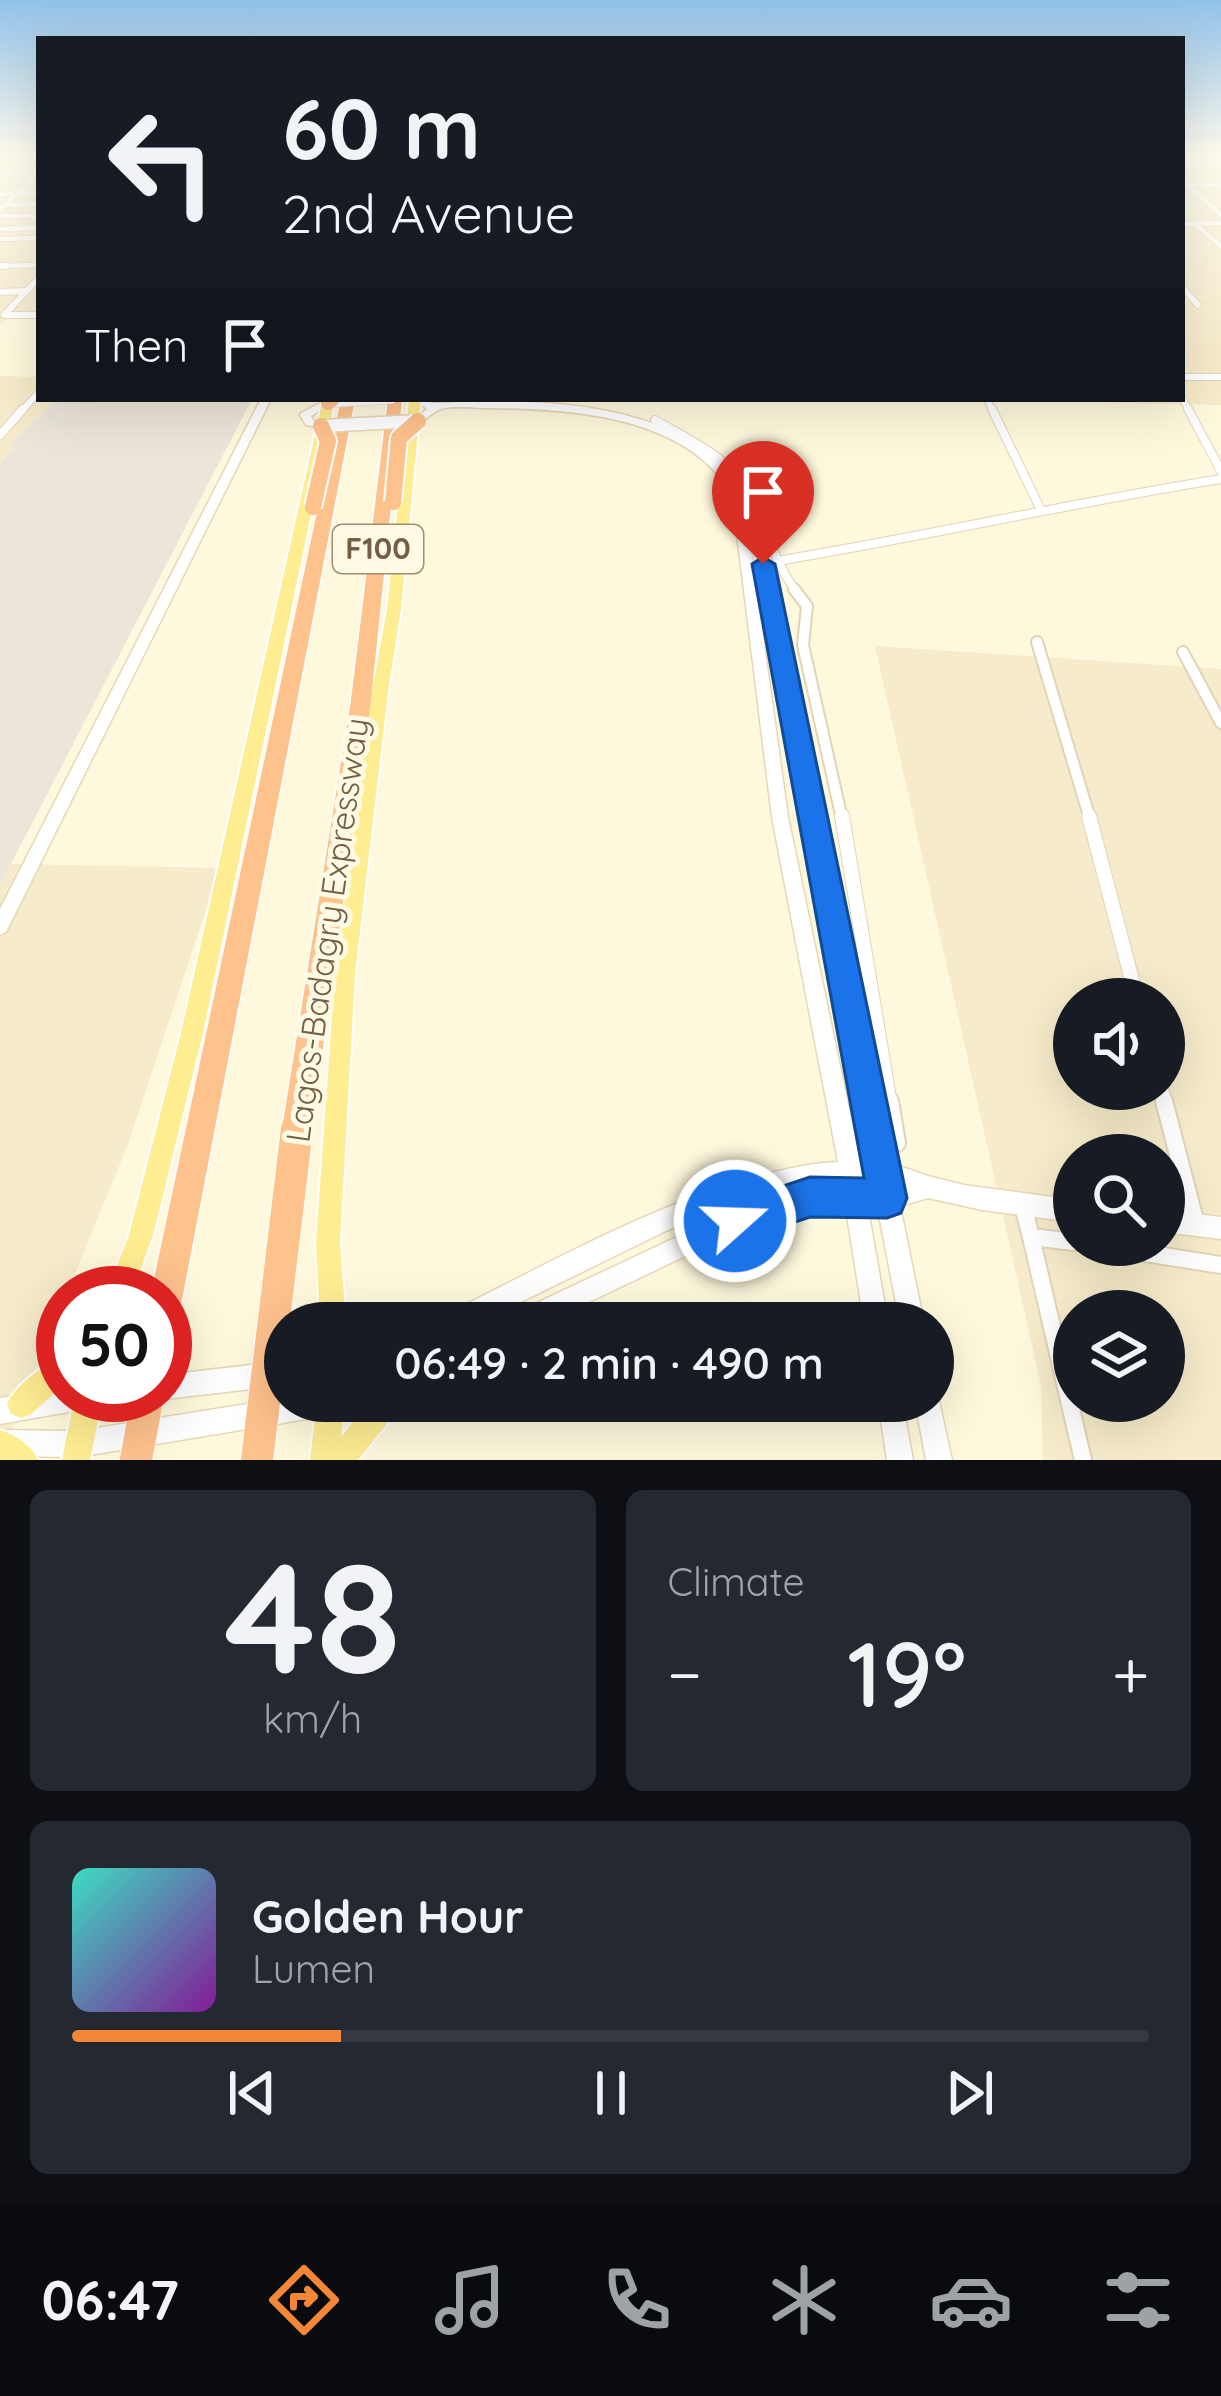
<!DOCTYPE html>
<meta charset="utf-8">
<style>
:root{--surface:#171b24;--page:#242831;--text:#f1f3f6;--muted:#9ea1a6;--line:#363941;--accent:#f38737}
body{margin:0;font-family:Quicksand,sans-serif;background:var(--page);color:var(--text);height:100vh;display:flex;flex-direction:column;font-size:45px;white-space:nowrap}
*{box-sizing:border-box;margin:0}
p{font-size:39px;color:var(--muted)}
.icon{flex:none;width:66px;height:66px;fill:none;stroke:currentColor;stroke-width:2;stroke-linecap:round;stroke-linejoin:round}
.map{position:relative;height:1460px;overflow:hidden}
.drawer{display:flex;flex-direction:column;gap:30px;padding:30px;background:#0d0f14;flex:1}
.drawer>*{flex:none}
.hud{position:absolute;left:36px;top:36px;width:1149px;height:366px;border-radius:0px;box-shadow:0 12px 48px #0002;background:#171b24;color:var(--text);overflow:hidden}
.buttons{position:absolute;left:1053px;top:978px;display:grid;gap:24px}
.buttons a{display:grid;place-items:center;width:132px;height:132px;border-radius:50%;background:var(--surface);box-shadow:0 12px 48px #0002;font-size:60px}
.speed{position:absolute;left:36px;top:1266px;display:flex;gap:24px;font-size:60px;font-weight:700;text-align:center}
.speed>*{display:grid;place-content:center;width:156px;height:156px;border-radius:50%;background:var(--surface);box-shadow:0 12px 48px #0002;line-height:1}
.speed .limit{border:18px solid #d22;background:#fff;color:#111}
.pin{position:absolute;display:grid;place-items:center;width:102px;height:102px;color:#fff;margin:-123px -51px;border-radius:50% 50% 50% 0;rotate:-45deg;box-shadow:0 0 12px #0007}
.pin .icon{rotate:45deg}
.me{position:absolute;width:132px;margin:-66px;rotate:70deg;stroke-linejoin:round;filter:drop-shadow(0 0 9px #0008)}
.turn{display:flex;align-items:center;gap:42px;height:252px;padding:0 48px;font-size:54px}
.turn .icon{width:156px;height:156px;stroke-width:2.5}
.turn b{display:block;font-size:84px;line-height:102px}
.then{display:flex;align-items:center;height:114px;padding:0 48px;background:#0003;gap:24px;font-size:45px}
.big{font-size:90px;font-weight:600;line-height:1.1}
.drawer .card{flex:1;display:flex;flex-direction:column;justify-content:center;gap:18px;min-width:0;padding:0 42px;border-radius:18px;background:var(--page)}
.drawer .dial{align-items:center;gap:0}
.dial b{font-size:156px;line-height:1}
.song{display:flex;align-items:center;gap:36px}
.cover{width:144px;height:144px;border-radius:18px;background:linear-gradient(135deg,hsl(170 70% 55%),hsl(290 70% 35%))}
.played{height:12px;border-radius:6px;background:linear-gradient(90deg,var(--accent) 25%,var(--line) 25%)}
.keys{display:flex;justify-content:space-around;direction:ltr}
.heat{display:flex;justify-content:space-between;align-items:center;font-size:66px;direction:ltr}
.drawer .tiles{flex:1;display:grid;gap:30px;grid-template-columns:1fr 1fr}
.card:last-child{grid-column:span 2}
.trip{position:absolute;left:264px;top:1302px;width:690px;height:120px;border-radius:60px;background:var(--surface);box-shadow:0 12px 48px #0002;font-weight:600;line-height:120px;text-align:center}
.dock{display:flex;height:192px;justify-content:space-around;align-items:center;background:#090b0e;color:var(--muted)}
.dock .icon{width:84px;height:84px}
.dock .selected{color:var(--accent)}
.dock b{font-size:54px;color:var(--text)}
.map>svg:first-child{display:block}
</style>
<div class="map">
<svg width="1221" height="1460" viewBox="0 0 1221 1460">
<rect width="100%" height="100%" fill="#fef8dc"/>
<path fill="#f6ebca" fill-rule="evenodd" d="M0,153H39V316L8,317L0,326Z
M1182,153H1221V405L941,399H1182Z
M0,376L39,377V399H57L11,444L15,446L0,463Z
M875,646L1221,669V1460H1043L1041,1385ZM1074,999H1164V1089H1074ZM1074,1155H1164V1245H1074ZM1074,1311H1164V1401H1074Z
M11,864L220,868L127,1147L67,1293H63V1304L0,1458V885Z"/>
<path fill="#ebe5da" d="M57,399H252L0,885V464L14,447L10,445Z"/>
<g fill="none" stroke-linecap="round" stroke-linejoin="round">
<defs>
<path id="street-far5" d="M1182,164H1221
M0,175H36
M1182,180L1221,215
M1187,184L1221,185
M0,194L39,193
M5,205L39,204
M0,209L39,172
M0,216H39
M1182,224L1221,223
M1195,224L1221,246
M0,229L39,228
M0,239L39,238
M0,266L39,265"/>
<path id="street-far4" d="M0,266H6
M39,278L4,315H39
M1182,287L1198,305
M0,292L26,291
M1182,377H1221
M1182,398L1190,412
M987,399L993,412
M21,412L39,392"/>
<path id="street-far3" d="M992,409L1040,508
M1188,409L1221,471
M655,420C691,441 732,458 751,497C768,530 774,563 797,592
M0,435L23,409
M777,561C926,536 1072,503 1221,479"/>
<path id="street-far2" d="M794,589L807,606L803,645L842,819
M1037,642L1090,819
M1183,652L1221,723"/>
<path id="street-far1" d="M842,816L890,1104
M1089,816L1137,999
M1161,1089L1165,1104"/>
<path id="street" d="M890,1101L897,1143
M1164,1101L1196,1224
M1023,1206L1031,1237L1074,1242
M1031,1237L1083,1460
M1094,1245L1221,1265"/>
<path id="secondary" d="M261,399H271L6,932L0,935V909Z
M415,399H427L433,403C525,399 658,397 727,470C737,481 746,495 755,507L891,1163L928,1176L964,1185L1074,1200V1222L982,1210L928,1198L900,1206L924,1323H900L878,1210L868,1209L888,1323H864L846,1209L810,1208L761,1220L545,1323H507L511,1315L751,1202L795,1190L774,1193L718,1210L668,1230L478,1323H441L445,1315C544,1266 641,1210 748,1179C777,1171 808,1163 838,1162L772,817L735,518L717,484L723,481C672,414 565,409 488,408C475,408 454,405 441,409C434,411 425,420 418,424L413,421L427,409ZM751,549L869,1162H860L788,817Z
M324,401L333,403L311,416L314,421L325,424V428L306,425L300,415L301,413Z
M1164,1210L1221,1217V1239L1164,1232Z
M285,1361V1385L165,1399L156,1395H165V1375Z
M63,1388V1395H109L106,1404L97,1407L0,1424V1398Z
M933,1391L939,1401L952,1460H926L915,1401H933Z
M285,1398V1401H355L352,1410L343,1413L78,1457L0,1456V1430L78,1431Z
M878,1401H902L913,1460H887Z"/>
<path id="primary" d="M323,399H335L203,1033L153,1235L132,1293H106L129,1235L181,1033Z
M409,399H421L401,609L388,692L355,974L340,1242L346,1323H320L316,1242L335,974L372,692L387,609Z
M63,1356V1386L31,1414L21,1418L11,1414L7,1404C16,1385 44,1364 63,1356Z
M75,1395H103L90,1460H62Z
M317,1401H345L341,1437L370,1401H401L397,1411L358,1460H310Z
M0,1430C15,1435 32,1445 38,1460H0Z"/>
<path id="highway" d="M341,399H355L181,1305L177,1317L165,1321V1293H151Z
M388,399H402L371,700L312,1129L307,1139L297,1144L287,1139L282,1129L351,700Z"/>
</defs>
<use href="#street-far5" stroke="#e2d4b8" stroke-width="6"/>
<use href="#street-far4" stroke="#e2d4b8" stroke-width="8"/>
<use href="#street-far3" stroke="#e2d4b8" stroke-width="10"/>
<use href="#street-far2" stroke="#e2d4b8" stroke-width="14"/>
<use href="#street-far1" stroke="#e2d4b8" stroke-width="16"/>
<use href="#street" stroke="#e2d4b8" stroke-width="20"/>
<use href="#secondary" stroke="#e8d7b6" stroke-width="3"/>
<use href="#primary" stroke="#fff" stroke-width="4"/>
<use href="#highway" stroke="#fff" stroke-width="3"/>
<use href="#street-far5" stroke="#fff" stroke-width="4.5"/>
<use href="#street-far4" stroke="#fff" stroke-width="6"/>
<use href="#street-far3" stroke="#fff" stroke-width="8"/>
<use href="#street-far2" stroke="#fff" stroke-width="10"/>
<use href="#street-far1" stroke="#fff" stroke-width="14"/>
<use href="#street" stroke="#fff" stroke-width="16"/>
<use href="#secondary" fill="#fff" fill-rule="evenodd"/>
<use href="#primary" fill="#ffed92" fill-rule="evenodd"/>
<use href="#highway" fill="#fec28d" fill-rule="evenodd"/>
<defs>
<path id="secondary-bridge-far1" d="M328,403L392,399"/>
<path id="secondary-bridge" d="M321,426L418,421"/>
<path id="highway-bridge-far2" d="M328,403L333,399"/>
<path id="highway-bridge-far1" d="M393,502L399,438L418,421
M313,507L328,441L321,426"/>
<path id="highway-bridge" d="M136,1460L148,1395
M257,1460L297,1129"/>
</defs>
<use href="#secondary-bridge-far1" stroke="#e8d7b6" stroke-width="10" stroke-linecap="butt"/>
<use href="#secondary-bridge" stroke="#e8d7b6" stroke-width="15" stroke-linecap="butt"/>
<use href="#highway-bridge-far2" stroke="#fff" stroke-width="15" stroke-linecap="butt"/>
<use href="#highway-bridge-far1" stroke="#fff" stroke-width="20" stroke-linecap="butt"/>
<use href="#highway-bridge" stroke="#fff" stroke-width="34" stroke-linecap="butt"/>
<use href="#secondary-bridge-far1" stroke="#fff" stroke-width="9"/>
<use href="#secondary-bridge" stroke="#fff" stroke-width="12"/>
<use href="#highway-bridge-far2" stroke="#fec28d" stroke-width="14"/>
<use href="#highway-bridge-far1" stroke="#fec28d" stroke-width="16"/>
<use href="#highway-bridge" stroke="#fec28d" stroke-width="32"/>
</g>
<linearGradient id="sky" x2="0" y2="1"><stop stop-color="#91c1e8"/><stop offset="0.43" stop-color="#fffcef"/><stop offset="1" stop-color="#fffcef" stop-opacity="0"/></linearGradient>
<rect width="1221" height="358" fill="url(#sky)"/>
<path fill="#1a73e8" stroke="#114b97" stroke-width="3" d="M763,557L775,564L907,1198L901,1213L887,1218L810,1217L735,1242L721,1236L715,1221L721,1207L810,1177L864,1178L752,564Z"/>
<g text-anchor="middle" stroke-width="10" stroke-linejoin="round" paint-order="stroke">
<rect fill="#fffae4" stroke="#9e8e74" stroke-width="3" x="333" y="525" width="90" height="48" rx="9"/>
<g font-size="30" font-weight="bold" fill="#745f44">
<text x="378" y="559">F100</text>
</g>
<g font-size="33" fill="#745f44" stroke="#fffae4">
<text transform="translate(327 930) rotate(-82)" y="12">Lagos-Badagry Expressway</text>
</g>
</g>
</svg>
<div class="buttons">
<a><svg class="icon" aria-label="sound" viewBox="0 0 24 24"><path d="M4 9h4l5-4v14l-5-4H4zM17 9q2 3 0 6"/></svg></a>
<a><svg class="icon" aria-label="search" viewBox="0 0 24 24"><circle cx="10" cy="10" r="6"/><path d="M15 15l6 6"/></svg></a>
<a><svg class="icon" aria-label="layers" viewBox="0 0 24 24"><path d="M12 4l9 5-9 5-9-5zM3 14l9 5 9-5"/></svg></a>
</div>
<div class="speed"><div class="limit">50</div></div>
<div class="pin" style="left:763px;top:564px;background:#d93025"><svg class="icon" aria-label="arrive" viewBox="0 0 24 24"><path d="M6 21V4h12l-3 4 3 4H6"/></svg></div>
<svg class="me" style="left:735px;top:1221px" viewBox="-20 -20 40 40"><circle r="17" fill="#1a73e8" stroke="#fff" stroke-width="3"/><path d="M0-11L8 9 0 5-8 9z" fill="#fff"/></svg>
<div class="trip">06:49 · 2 min · 490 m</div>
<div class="hud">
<div class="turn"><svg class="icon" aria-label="left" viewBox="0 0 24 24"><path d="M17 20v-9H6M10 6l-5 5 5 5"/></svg><div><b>60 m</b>2nd Avenue</div></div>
<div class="then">Then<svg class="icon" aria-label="arrive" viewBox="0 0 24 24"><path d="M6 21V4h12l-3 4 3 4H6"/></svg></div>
</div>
</div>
<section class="drawer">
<div class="tiles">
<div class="card dial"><b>48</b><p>km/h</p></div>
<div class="card"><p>Climate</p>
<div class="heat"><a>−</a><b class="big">19°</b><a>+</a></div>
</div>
<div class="card">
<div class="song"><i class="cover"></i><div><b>Golden Hour</b><p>Lumen</p></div></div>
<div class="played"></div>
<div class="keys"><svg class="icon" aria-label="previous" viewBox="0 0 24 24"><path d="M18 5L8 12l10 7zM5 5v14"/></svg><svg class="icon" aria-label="pause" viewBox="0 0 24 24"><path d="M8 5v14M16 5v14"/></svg><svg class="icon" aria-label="next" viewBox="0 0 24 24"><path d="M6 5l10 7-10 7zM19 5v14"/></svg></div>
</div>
</div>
</section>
<nav class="dock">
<b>06:47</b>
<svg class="icon selected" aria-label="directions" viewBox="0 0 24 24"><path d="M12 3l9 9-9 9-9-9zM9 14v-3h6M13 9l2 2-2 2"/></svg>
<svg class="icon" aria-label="music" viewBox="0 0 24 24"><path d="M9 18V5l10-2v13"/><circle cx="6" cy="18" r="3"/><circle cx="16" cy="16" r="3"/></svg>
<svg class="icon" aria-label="phone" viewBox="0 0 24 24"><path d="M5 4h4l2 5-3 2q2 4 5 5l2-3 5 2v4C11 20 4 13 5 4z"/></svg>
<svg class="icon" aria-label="climate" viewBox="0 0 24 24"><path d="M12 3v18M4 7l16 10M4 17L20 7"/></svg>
<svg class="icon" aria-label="car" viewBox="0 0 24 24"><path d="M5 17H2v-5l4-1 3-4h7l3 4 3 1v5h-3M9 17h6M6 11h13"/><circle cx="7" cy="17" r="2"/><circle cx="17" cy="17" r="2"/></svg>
<svg class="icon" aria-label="filters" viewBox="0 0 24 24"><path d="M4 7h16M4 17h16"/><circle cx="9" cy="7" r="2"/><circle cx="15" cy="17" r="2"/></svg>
</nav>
